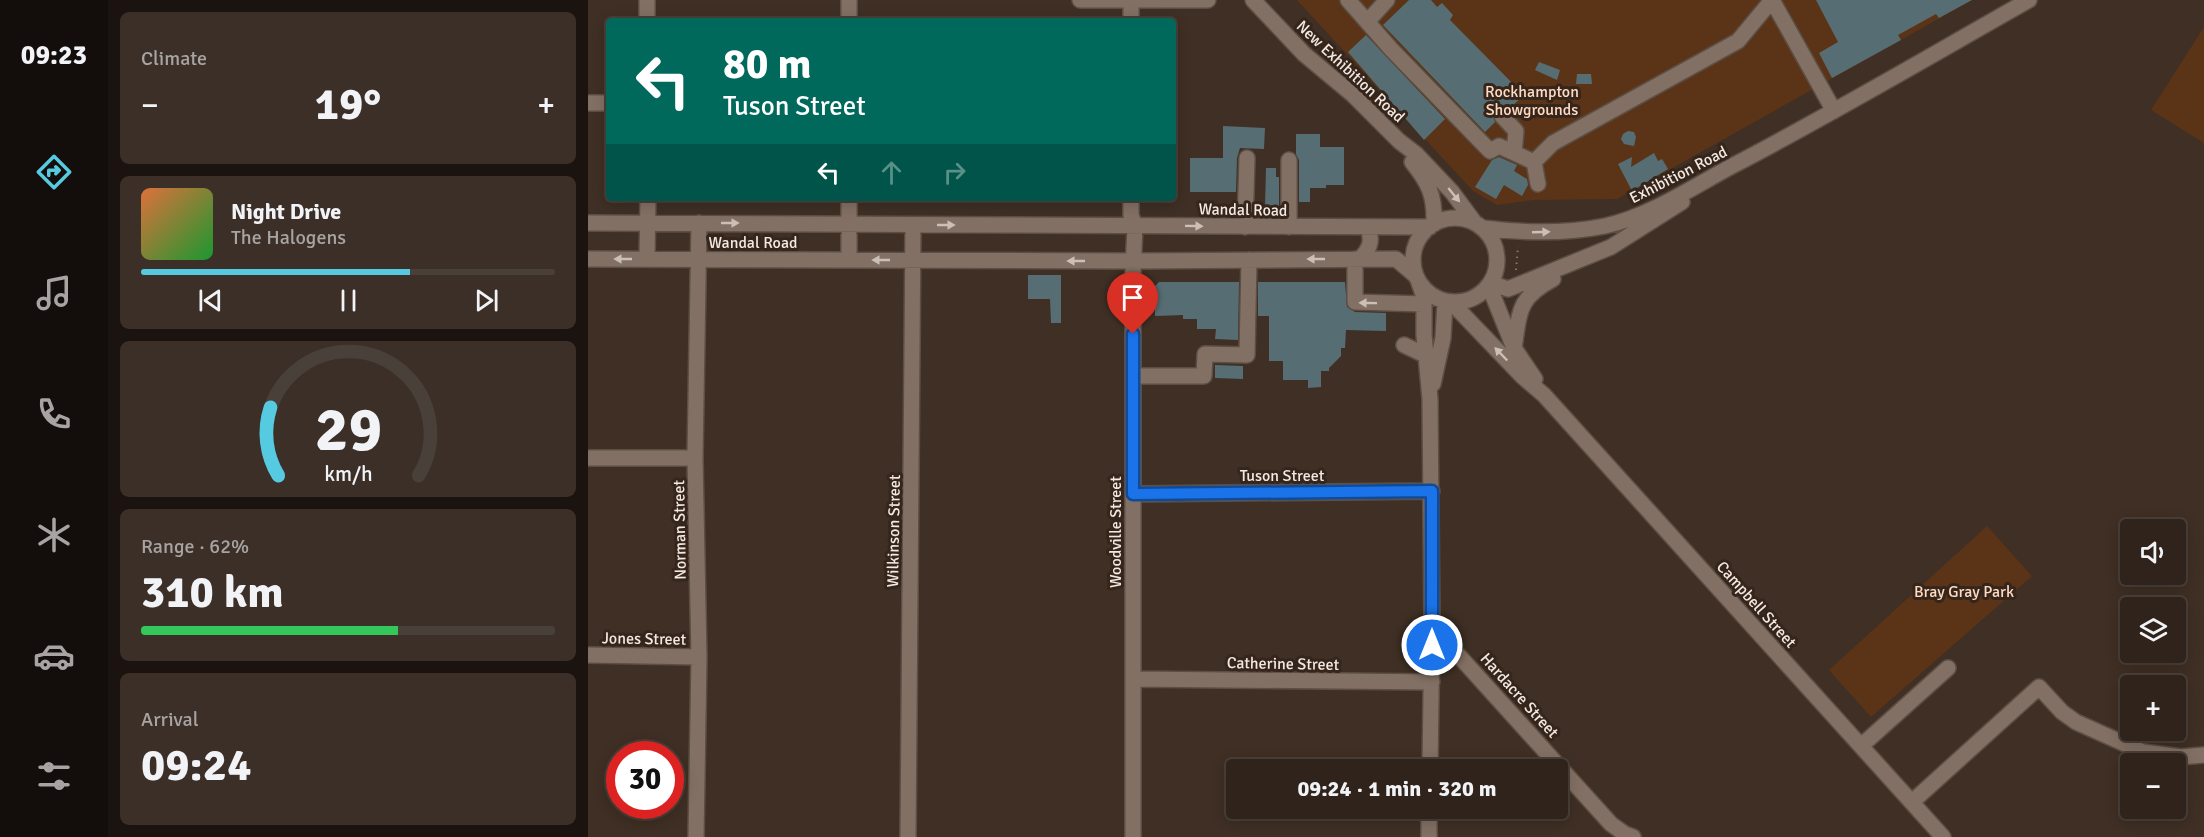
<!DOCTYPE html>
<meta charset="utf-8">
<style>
:root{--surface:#2f231b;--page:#3b2f28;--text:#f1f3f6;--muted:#a7a4a3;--line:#4a403a;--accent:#55cae0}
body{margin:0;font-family:Signika,sans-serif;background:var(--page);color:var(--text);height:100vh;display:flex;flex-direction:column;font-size:22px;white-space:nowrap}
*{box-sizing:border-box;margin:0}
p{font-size:20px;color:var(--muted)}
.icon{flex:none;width:33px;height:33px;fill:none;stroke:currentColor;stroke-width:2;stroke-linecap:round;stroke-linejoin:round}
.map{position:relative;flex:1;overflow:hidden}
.sheet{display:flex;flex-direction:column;gap:12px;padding:12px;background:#1a130f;width:480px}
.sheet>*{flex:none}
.banner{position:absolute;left:18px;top:18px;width:570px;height:183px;border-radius:6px;box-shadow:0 3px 15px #0003,0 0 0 2px var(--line);background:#00695c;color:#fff;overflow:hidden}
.tools{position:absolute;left:1532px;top:519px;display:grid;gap:12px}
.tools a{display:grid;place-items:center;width:66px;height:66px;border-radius:6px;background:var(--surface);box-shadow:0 3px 15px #0003,0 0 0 2px var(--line);font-size:30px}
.speed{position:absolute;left:18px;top:741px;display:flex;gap:12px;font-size:30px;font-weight:700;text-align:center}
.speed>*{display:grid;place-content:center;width:78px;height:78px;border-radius:50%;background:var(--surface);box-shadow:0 3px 15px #0003,0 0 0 2px var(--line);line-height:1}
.speed .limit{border:9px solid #d22;background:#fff;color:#111}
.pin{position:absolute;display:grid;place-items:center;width:51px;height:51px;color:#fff;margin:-62px -26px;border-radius:50% 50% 50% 0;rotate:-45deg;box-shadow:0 0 6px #0007}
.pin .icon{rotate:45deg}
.me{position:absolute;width:66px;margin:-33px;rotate:0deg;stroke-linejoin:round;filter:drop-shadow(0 0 4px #0008)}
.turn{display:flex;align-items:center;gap:21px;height:126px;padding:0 18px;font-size:27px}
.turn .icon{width:78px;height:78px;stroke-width:2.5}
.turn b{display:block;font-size:42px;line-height:51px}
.lanes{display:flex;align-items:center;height:57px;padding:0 18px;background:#0003;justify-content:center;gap:30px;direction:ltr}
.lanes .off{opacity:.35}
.big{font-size:45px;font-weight:800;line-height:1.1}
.sheet .tile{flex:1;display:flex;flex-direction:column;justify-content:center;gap:9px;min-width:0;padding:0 21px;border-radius:9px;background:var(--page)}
.sheet .dial{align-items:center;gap:0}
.dial svg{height:156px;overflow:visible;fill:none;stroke:var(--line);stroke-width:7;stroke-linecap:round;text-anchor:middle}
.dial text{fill:var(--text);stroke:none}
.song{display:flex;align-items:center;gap:18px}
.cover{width:72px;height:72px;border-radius:9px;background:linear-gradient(135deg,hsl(20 70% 55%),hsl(130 70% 35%))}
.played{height:6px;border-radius:3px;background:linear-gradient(90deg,var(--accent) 65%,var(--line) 65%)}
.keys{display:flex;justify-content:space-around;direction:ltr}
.heat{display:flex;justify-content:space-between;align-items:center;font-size:33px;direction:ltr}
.charge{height:9px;border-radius:4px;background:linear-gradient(90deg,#34c759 62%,var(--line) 0)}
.trip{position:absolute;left:638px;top:759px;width:342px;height:60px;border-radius:6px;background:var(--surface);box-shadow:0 3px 15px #0003,0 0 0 2px var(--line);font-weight:800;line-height:60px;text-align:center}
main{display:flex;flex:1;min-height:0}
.tabs{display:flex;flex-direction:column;width:108px;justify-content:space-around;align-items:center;background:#130e0b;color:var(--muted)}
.tabs .icon{width:42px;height:42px}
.tabs .active{color:var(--accent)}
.tabs b{font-size:27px;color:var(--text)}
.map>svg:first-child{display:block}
</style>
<main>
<nav class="tabs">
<b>09:23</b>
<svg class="icon active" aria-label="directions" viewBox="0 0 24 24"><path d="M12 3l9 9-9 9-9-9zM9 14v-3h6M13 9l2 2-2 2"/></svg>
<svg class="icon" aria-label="music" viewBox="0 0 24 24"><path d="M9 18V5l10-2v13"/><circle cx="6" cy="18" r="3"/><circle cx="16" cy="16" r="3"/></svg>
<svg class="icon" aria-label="phone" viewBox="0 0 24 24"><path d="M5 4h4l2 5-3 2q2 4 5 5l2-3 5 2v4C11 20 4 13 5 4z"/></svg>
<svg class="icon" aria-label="climate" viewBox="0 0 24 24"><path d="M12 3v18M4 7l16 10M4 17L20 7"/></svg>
<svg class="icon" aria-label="car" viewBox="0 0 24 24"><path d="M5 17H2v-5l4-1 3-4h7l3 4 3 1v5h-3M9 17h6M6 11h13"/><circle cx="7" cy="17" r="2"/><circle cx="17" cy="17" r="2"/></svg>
<svg class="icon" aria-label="filters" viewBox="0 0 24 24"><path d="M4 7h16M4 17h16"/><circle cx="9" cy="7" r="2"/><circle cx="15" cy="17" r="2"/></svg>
</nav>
<section class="sheet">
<div class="tile"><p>Climate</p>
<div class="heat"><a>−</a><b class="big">19°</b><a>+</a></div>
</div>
<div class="tile">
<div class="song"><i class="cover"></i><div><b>Night Drive</b><p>The Halogens</p></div></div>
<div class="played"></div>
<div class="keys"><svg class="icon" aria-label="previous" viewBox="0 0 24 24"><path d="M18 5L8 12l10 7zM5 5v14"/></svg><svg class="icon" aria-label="pause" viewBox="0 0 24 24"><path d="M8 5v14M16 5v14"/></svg><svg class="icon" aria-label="next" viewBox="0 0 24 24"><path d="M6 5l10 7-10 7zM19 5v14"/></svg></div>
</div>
<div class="tile dial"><svg viewBox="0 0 100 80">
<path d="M14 69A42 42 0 1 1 86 69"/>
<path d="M14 69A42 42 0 0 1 10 34" stroke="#55cae0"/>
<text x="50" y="56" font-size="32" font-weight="700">29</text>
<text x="50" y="72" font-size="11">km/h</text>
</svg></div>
<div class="tile"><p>Range · 62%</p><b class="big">310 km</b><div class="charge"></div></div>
<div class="tile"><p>Arrival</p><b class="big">09:24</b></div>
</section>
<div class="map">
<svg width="1616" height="837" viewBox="0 0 1616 837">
<rect width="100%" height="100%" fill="#3f2f24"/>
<path fill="#5b3417" d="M709,0H1384L1029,199L946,200L909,205L885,191Z
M1616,27V143L1563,110Z
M1399,526L1444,576L1283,717L1241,670Z"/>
<path fill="#566e73" d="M821,0H843L849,7L854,3L865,15L862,20L936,95L921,109L916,107L908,109L905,114L907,122L897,132L795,25Z
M1228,0H1384L1351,18L1348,14L1310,35L1313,40L1244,78L1231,53L1250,42Z
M778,35L857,119L836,140L760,52Z
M951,62L972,70L969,80L947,70Z
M989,74H1003L1004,84H988Z
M635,126L677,128L676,149L652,148L649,158L648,192H602V158H635Z
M1040,131L1046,132L1048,137L1046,146L1036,144L1033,139L1035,134Z
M708,134H732V147H756V185H738V188H722V202H711V160L708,154Z
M1066,153L1070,161L1074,159L1080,169L1044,191L1030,164L1044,157L1043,167Z
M911,157L929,165L926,171L939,179L940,185L934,196L916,185L908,199L887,187L904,160Z
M678,168H688V177H691V206H677Z
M440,275H473V323H463L462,299H440Z
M571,282H651L650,340L627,339L628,329H609V319H595V315L567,316V286Z
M670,282H757L759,307L767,312L798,313V331L758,330L757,348H753V356L741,368V371H733V387L720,388V380H695V361H681V316H670Z
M627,365L655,366V379L627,378Z"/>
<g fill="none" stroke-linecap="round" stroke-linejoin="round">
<defs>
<path id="minor" d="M59,0V21
M261,0V21
M492,0H620
M543,0V21
M665,0L716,54L764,94L811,141L828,154L864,192L887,223
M760,0L803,49L902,151L911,146L946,162L950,184
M780,21L799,0
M0,103H21
M914,116L928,131L926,153
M824,162C841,183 847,196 846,224
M946,162L965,143L1150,41L1184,0L1246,111
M543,198V215L547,226L545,272V837
M825 260a42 42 0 1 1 84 0a42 42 0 1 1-84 0Z
M0,223L842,227
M657,227L659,158
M701,227V160
M895,228C935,233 977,234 1017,226C1062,216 1103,188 1144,166C1244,114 1342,56 1441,0
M0,259L547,261L808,259L828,276
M59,259L60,198
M767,259V302L836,304
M772,259C781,250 786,240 779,228
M261,260V198
M831,283L836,297V335L842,399L844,626L842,770
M903,283L920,289L1023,247L1094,202
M901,286L926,348L947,379
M863,302L935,377L956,395L1355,837
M816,345L837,355
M926,348C932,310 930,298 965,279
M545,376H616L617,354L659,355L661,260
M845,384L855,338L857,302
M0,458H107
M545,494L844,491
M844,626L1023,824L1037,834L1045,837
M0,655L111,657
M545,679L844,682
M1273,746L1360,668
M1324,802L1451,687L1474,712L1488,722L1555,752L1593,757L1616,755
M108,837L111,657L107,458L111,223
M320,837L325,225
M841,837V808"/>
</defs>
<use href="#minor" stroke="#5b4e44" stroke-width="18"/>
<path stroke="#86786e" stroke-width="2" stroke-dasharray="1.5 4.5" stroke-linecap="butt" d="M928,270L930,246"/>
<use href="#minor" stroke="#837064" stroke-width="15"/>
</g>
<defs><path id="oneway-solid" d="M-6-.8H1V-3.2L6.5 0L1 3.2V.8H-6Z" transform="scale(1.5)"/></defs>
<g fill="#ccbfb6">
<use href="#oneway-solid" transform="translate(866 195) rotate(51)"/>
<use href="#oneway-solid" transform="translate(142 223)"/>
<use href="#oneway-solid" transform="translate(358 225)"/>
<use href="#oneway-solid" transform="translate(606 226) rotate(1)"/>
<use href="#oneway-solid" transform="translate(953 232) rotate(-2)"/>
<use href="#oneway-solid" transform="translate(35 259) rotate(-180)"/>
<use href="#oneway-solid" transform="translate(728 259) rotate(180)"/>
<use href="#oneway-solid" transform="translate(293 260) rotate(180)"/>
<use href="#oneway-solid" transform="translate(488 261) rotate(-180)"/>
<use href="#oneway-solid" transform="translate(780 303) rotate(-179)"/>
<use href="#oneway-solid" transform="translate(913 354) rotate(-134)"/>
</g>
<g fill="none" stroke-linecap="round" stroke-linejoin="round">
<defs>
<path id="route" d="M545,334V494L844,491V645"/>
</defs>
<use href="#route" stroke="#114b97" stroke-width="15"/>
<use href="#route" stroke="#1a73e8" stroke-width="10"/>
</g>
<g text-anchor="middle" stroke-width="6" stroke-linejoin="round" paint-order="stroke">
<g font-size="16" fill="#f3e9e2" stroke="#35251b">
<text transform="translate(763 71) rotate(43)" y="6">New Exhibition Road</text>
<text transform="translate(1090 174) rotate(-27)" y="6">Exhibition Road</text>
<text transform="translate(655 209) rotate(1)" y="6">Wandal Road</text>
<text x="165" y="248">Wandal Road</text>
<text x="694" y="481">Tuson Street</text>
<text transform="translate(91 530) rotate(-91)" y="6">Norman Street</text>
<text transform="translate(305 531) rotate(-89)" y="6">Wilkinson Street</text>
<text transform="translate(527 532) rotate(-90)" y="6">Woodville Street</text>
<text transform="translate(1169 604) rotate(48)" y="6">Campbell Street</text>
<text transform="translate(56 638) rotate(1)" y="6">Jones Street</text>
<text transform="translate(695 663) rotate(1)" y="6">Catherine Street</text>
<text transform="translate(932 695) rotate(48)" y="6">Hardacre Street</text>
</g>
<g font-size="16" fill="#ffdbc3" stroke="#35251b">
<text x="944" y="97">Rockhampton<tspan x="944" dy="18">Showgrounds</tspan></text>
<text x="1376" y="597">Bray Gray Park</text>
</g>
</g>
</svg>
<div class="tools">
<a><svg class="icon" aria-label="sound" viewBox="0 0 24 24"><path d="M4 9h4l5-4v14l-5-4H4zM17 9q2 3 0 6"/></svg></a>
<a><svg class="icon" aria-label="layers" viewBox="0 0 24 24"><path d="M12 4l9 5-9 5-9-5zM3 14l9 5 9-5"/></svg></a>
<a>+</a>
<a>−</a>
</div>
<div class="speed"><div class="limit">30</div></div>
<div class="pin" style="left:545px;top:334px;background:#d93025"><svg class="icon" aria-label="arrive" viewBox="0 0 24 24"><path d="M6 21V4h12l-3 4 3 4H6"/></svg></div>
<svg class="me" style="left:844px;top:645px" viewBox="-20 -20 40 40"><circle r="17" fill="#1a73e8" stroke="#fff" stroke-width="3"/><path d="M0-11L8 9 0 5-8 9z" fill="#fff"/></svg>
<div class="trip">09:24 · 1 min · 320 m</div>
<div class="banner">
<div class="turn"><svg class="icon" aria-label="left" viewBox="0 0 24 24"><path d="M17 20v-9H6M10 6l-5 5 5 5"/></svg><div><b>80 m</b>Tuson Street</div></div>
<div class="lanes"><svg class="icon" aria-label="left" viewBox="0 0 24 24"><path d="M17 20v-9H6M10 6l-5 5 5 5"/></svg><svg class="icon off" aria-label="ahead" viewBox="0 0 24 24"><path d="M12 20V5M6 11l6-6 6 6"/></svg><svg class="icon off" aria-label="right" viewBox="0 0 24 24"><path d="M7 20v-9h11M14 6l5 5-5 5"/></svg></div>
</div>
</div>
</main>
